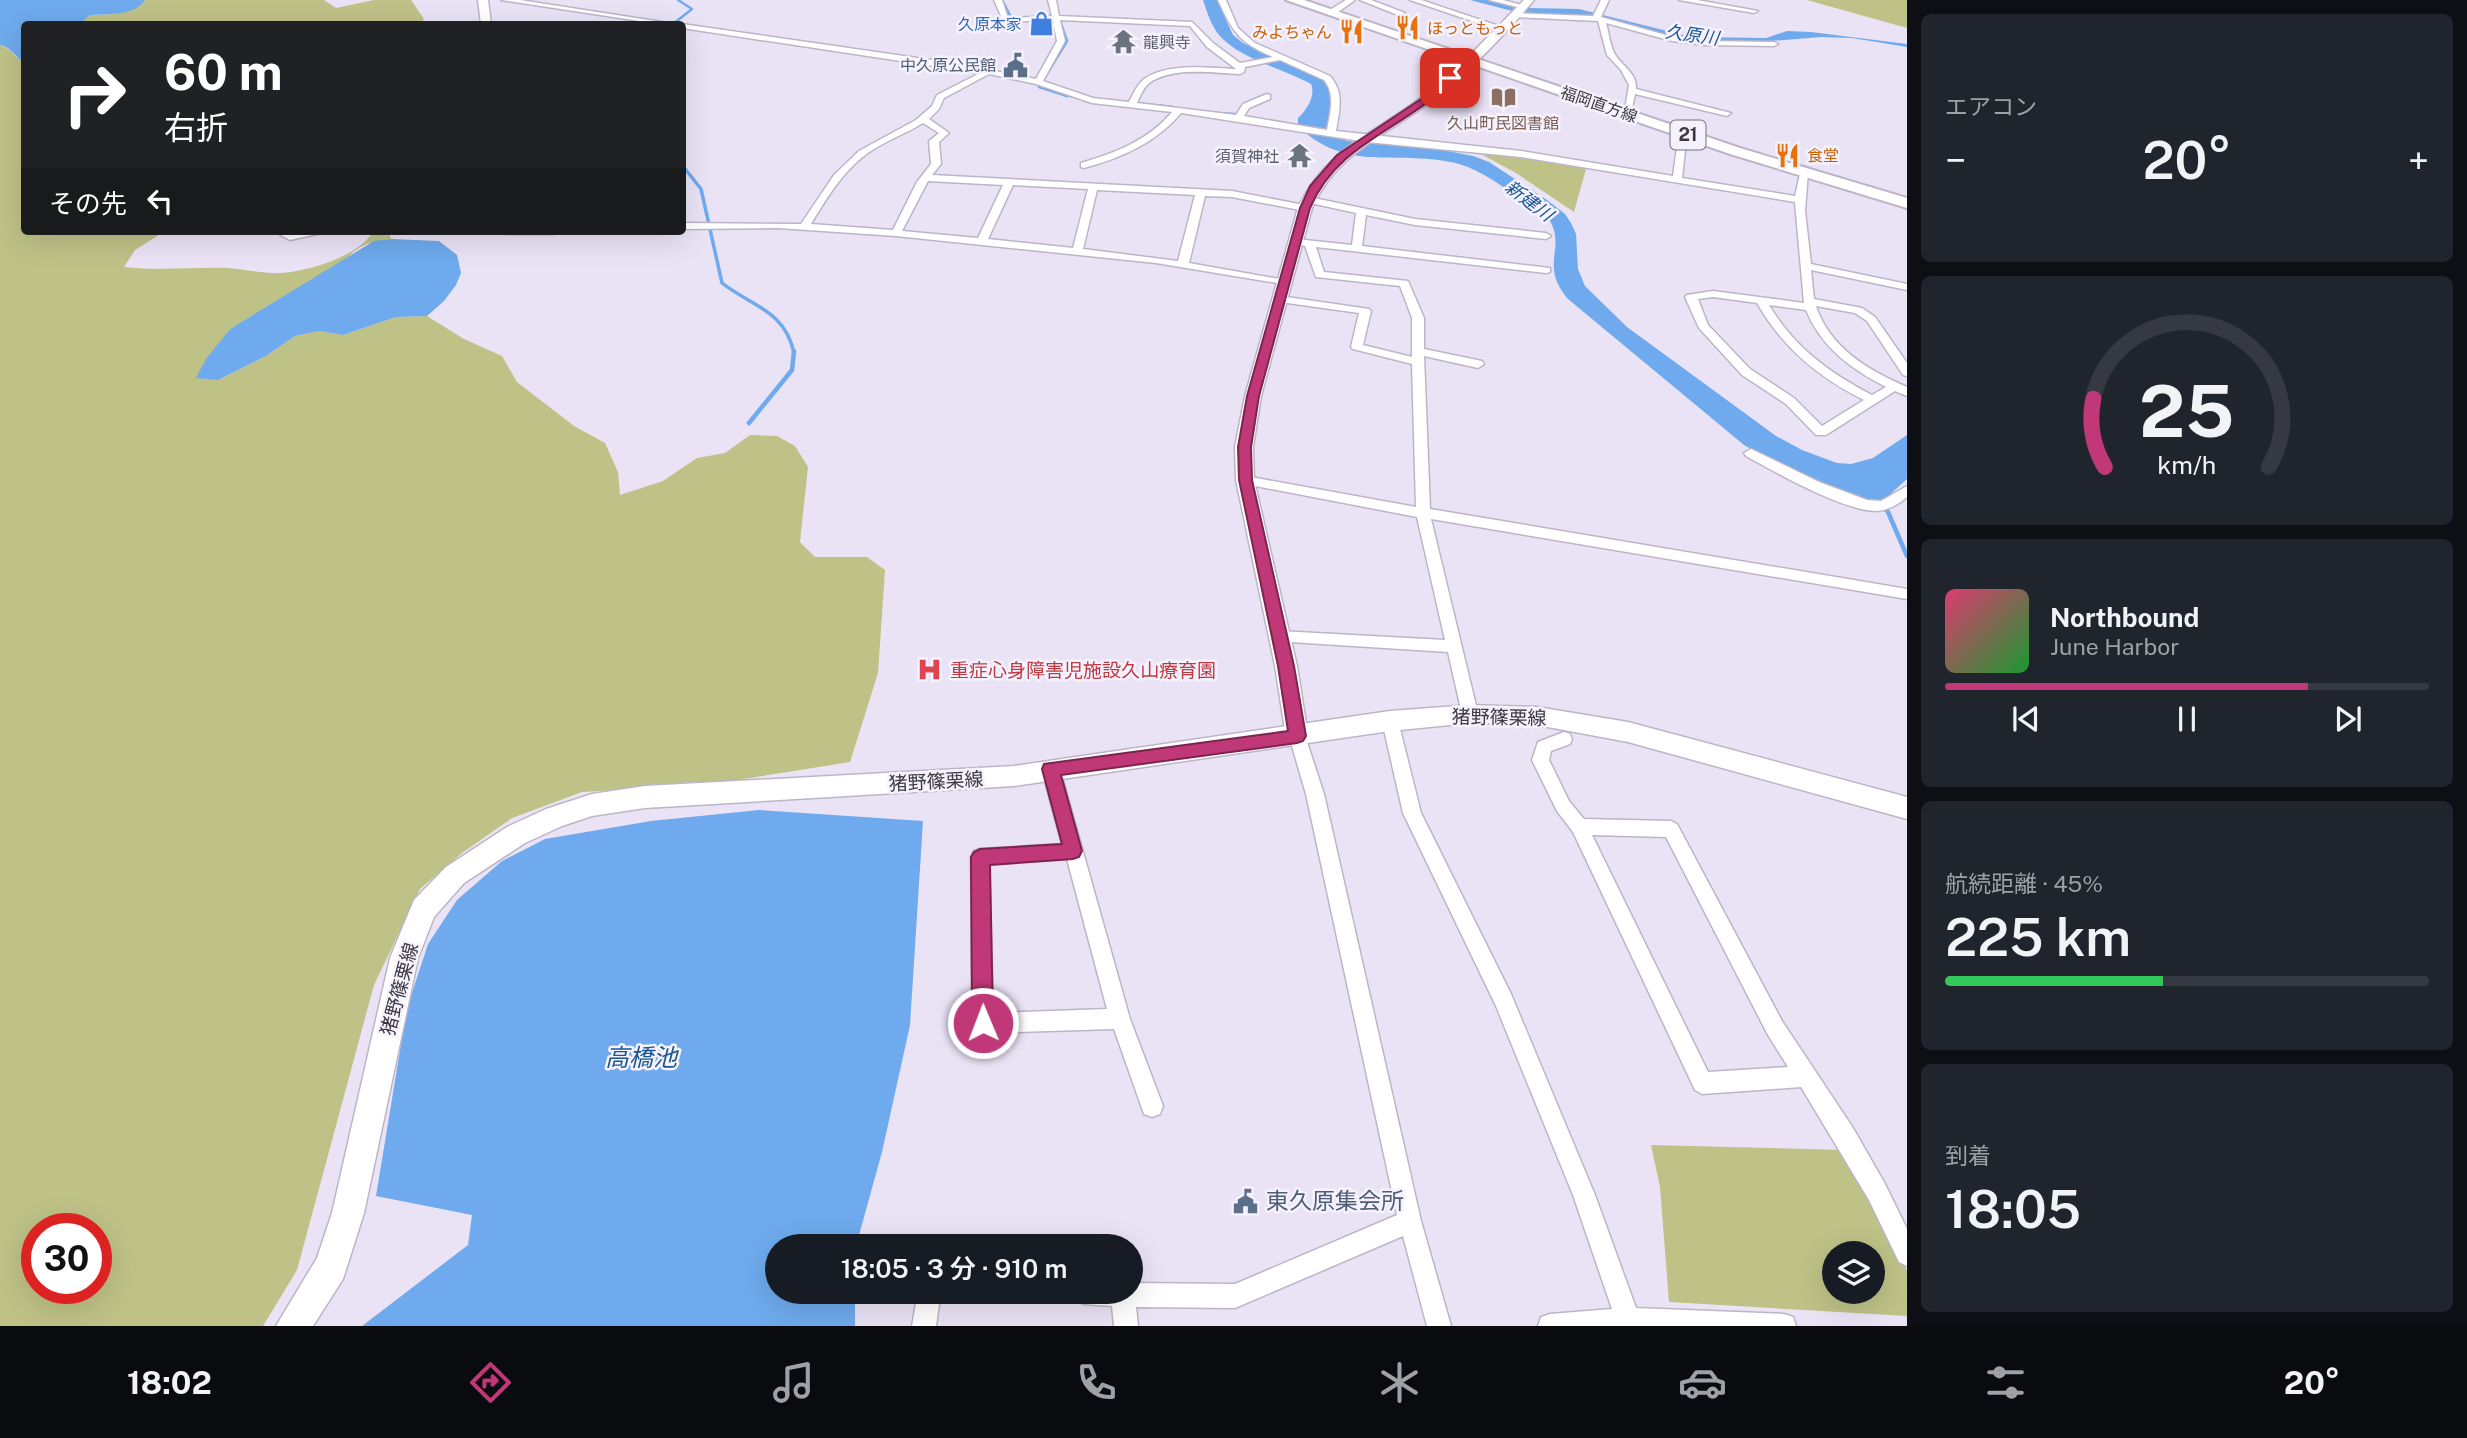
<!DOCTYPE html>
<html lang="ja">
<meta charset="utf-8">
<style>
:root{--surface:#171b24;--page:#20242c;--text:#f1f3f6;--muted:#9ea1a6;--line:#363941;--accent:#c03878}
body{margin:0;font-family:"Public Sans","Noto Sans JP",sans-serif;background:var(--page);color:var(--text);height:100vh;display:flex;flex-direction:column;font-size:26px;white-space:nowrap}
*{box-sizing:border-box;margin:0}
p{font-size:23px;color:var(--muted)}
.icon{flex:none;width:38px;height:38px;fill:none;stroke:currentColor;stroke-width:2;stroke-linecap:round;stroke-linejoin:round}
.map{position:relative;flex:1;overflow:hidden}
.side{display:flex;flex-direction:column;gap:14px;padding:14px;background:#0d0f14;width:560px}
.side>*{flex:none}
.hud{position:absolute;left:21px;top:21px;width:665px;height:214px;border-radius:7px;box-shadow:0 7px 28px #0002;background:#202124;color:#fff;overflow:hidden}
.buttons{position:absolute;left:1822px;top:1241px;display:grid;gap:14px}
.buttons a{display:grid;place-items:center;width:63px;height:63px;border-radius:50%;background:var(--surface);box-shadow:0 7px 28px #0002;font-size:35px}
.speed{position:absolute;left:21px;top:1213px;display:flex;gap:14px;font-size:35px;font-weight:700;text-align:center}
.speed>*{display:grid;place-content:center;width:91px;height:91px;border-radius:50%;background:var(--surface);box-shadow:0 7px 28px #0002;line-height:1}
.speed .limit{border:10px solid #d22;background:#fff;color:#111}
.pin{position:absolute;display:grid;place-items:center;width:60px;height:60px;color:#fff;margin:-30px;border-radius:14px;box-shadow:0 4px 10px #0006}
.me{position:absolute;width:77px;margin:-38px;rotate:359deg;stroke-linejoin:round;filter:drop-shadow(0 0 5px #0008)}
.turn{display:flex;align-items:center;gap:24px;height:147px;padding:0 28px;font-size:32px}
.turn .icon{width:91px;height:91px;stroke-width:2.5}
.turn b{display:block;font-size:49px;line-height:60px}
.then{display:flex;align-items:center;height:66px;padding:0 28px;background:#0003;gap:14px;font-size:26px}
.big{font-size:52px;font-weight:600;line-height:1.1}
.side .tile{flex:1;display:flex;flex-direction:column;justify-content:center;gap:10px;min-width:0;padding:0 24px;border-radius:10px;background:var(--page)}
.side .dial{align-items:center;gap:0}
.dial svg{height:182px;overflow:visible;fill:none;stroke:var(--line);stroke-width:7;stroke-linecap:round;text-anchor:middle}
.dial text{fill:var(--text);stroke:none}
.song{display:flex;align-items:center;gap:21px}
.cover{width:84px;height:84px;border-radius:10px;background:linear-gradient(135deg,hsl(340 70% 55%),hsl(130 70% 35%))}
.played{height:7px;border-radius:4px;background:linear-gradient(90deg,var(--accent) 75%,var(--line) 75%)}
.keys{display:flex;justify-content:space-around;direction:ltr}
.heat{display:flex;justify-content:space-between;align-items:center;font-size:38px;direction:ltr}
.charge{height:10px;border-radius:5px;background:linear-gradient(90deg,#34c759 45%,var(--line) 0)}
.trip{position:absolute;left:765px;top:1234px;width:378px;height:70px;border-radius:35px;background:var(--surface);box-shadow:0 7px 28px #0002;font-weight:600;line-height:70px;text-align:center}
.tab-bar{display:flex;height:112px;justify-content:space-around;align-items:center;background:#090b0e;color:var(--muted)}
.tab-bar .icon{width:49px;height:49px}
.tab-bar .selected{color:var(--accent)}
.tab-bar b{font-size:32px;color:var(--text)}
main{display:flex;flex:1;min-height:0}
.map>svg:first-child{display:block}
</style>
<main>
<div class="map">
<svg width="1907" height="1326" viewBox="0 0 1907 1326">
<rect width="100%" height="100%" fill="#eae3f6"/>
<path fill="#bec287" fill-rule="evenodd" d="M145,0H324L336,8L374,0H411L424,19L421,24H80L90,15C111,15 130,14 145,0Z
M1807,0H1907V28Z
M0,45C12,49 16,59 24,62V231H165L135,250L124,267C159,271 193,267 227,268C245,269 264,274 282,273C309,271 360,256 373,231L389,232L391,239C375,241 358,244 348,258L230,329L218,380L266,356L295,336L319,331L343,335L396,317L427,316L464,339L502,356L517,382L574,426L605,443L618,472L620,495L663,481L697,458L725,453L750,435L777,436L795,446L808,467L800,542L815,557H867L885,570L878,673L850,762L706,785L582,792L512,818L462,853L420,889L374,985L297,1270L263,1326H0ZM37,1228H96V1288H37Z
M1481,154L1525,158L1586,169L1574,212L1516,173Z
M1651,1145L1847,1150L1907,1271V1316L1669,1302L1660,1187ZM1834,1253H1872V1292H1834Z"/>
<path fill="#6eaaed" d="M0,0H145C134,16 108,14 90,15L80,24H24V62C16,59 13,48 0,45Z
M1203,0H1217L1233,35L1243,43L1327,81L1333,92L1327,129L1347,141L1433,148L1473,156L1489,162L1547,200L1565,214L1571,223L1576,234L1578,269L1585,286L1627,327L1776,436L1802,450L1837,463L1851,464L1873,458L1907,435V479L1886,498L1875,501L1856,497L1762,455L1744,445L1568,299C1539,265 1566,249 1550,221C1522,202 1492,174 1459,164C1399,148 1348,175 1298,126V118C1307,110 1316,95 1311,84C1283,68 1241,60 1219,35C1211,25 1207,12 1203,0Z
M1470,0H1488L1529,8L1579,9L1691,37L1766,38L1787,31L1811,32L1907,44V47L1852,38L1821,37L1758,42L1680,39L1606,19L1524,14Z
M391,239L439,241L457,255L461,273L456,285L444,301L427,316L396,317L343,335L319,331L295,336L266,356L218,380L196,378L206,359L230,329L374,241Z
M759,810L923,821L910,1025L882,1152L856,1246H777V1292H855V1326H362L468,1245L472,1215L376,1196L407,1008L428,944L457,900L502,861L545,839L651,821Z"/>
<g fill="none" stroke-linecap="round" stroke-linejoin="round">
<path stroke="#6eaaed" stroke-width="2.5" d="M1002,0L1013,21
M1060,21L1067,41L1039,87L1067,96H1076
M673,24L692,9L678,0
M1099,99L1173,107
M1218,113L1235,114"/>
<path stroke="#6eaaed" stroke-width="3.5" d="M682,165L701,189L722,283C751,306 785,310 794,353"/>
<path stroke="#6eaaed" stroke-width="4.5" d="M749,423L792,370L794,351
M1882,506L1888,512L1907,556"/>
<defs>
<path id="minor" d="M501,0H520L675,24H659Z
M994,0H1002L1008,18L1052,16L1048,0H1056L1059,16L1192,22L1213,43L1240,63L1273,57C1240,43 1233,33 1218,0H1226L1238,28L1255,43L1330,76C1345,93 1339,111 1336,131L1521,151L1673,176L1679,133L1683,130L1687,133L1682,178L1795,196L1800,174L1808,172L1805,211L1811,264L1907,284V290L1811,270L1814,299L1862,308L1875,317L1907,363V376L1903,375L1867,321L1855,313L1816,306C1829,347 1869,371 1907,387V396L1895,391L1826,435H1816L1786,404L1742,375L1699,328L1685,297L1687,295L1713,291L1804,303L1795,202L1521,157L1367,142L1181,113C1156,143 1121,158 1084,168L1081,167V163C1115,153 1149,140 1172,112L1092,103L1036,84L989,74L944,98L939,109L929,119L949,133L939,142L941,164L932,175L1232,191L1309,206L1310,208L1305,211L1232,197L1205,196L1189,263L1285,280L1289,281V285L1156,263L896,236L778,228L682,229V223L801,224L834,175L859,151L916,120L932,106L937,95L980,73L682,28V24H679H682L959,64L1036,79L1057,41L1053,20L1000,22L1001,16ZM1060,20L1190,26L1207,47L1236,69C1209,68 1168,62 1144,79C1137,85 1133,94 1129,102L1093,98L1043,81L1065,41ZM1280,60L1324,80C1336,95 1330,112 1327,130L1244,116L1249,108L1270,99V95L1267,94L1243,104L1236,115L1137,103C1140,96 1143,89 1148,84C1170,66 1214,73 1240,74L1244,72L1245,67ZM923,123L939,133L929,141L931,164L917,182L893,230L811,224C828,196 846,166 874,149C890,139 907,133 923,123ZM928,181L1003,185L978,238L902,231ZM1013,185L1088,189L1073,248L988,239ZM1097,190L1195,195L1178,261L1083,249ZM1713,297L1757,303C1783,348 1818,377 1864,400L1822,426L1794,398L1750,369L1708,325L1698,299ZM1769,305L1806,310C1821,347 1851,369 1886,387L1872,395C1829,373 1794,347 1769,305Z
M1346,0H1355L1334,15H1328V11Z
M1360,0H1371L1405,13L1398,15Z
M1410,0H1421L1505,28L1498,30Z
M1489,0H1503L1525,6L1521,8Z
M1601,0H1609L1601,17L1673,37L1704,41L1774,42L1778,44L1774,46L1704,45L1672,41L1606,23C1609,33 1610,47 1616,56C1624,67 1637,74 1636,89L1731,113L1727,116L1635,94L1631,113L1624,115L1629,85L1621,70L1607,55L1598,21L1513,17L1509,15L1513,13L1593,16Z
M1679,0H1697L1758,11L1754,13Z
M1309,197L1415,219L1546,233L1551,236L1546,239L1415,225L1366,215L1362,246L1550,268V272L1546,273L1316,247L1324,272L1408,281L1424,318V349L1482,361L1484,364L1478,368L1424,356L1430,509L1907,589V599L1431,519L1478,714L1476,719H1464L1462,714L1448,652L1274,641L1271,637L1274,633L1279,631L1445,640L1417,517L1245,484L1238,480L1245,476L1416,507L1412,364L1353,349L1351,347L1359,313L1280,302L1274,299L1280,296L1369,309L1371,311L1363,345L1412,357V318L1400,286L1316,277L1305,246L1291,242L1296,239L1352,245L1356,213L1306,202V198Z
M273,231L291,234L331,231L290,240Z
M500,231H558L553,234H505Z
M1751,449L1819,482L1867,500L1881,501L1907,486V497C1899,504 1889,510 1877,511C1843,511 1777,473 1746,456L1744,453Z
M1390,714L1396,716L1398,721L1421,813L1511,994L1595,1195L1636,1308L1784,1314L1793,1317L1796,1326H1538L1541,1317L1550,1314L1612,1309L1573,1195L1496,1006L1403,813L1382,721L1384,716Z
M1297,729L1303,731L1305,736L1324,794L1421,1221L1451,1326H1427L1403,1236L1235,1308L1136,1307L1138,1326H1114L1112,1306L1084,1304L1076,1300L1072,1292H1130V1283L1235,1284L1397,1215L1306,794L1289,736L1291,731Z
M1564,732L1570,734L1572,739L1570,744L1551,751L1549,760L1569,801L1584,819L1671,821L1677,824L1782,1021L1853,1128L1885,1184L1907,1229V1266L1899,1262L1869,1200L1801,1087L1702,1094L1695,1090L1573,832L1557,811L1532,760L1538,742ZM1592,835L1666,837L1768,1035L1788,1067L1708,1072Z
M1051,763L1057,765L1060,770L1130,1019L1163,1106L1160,1114L1152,1117L1144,1114L1114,1029L983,1033L976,1030L973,1023L971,857L974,851L980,849L1062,844L1042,770L1045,765ZM1067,859L1107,1009L993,1013L989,864Z
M918,1292H948L944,1300L939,1304L936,1326H912Z"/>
<path id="tertiary" d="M478,0H488L491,24H481Z
M1524,0H1534C1504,36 1467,74 1430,102C1384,137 1337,152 1312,208L1261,396L1253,447L1254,480L1297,666L1308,736L1305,742L1297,745L1289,742L1286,736L1275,666L1236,480L1235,447L1245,396L1298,208C1327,146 1374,135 1423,96C1460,68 1491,33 1524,0Z"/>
<path id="secondary" d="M1470,705L1537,707L1628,722L1907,797V819L1628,742L1537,725L1508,723H1470L1390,731L1014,786L645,808L592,816L562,826L525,843L464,883L434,917L418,958L364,1213L343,1279L313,1326H276L317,1258L332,1213L390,958L414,900L446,867L507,827L546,809L592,794L645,786L1014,766L1390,711Z"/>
<path id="primary" d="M1286,0H1304L1740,148L1907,198V208L1730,154Z"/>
</defs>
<use href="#minor" stroke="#bcb5c7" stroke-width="3"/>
<use href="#tertiary" stroke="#bcb5c7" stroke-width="3"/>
<use href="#secondary" stroke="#bcb5c7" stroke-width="3"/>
<use href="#primary" stroke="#bcb5c7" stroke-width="4"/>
<use href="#minor" fill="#fff" fill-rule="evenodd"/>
<use href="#tertiary" fill="#fff" fill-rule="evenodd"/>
<use href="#secondary" fill="#fff" fill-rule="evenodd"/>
<use href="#primary" fill="#fff" fill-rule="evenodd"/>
</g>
<path fill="#c03878" stroke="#7d244e" stroke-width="2" d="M1447,77L1454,78C1407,130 1340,139 1310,208L1259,396L1251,447L1252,480L1294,666L1306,736L1303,741L1297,743L1061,775L1082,851L1079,857L1073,859L990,865L993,1023L990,1030L983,1033L975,1030L972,1023L971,857L974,852L980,849L1062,844L1042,769L1044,764L1288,731L1278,666L1239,480L1238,447L1247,396L1300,208L1310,186L1337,155L1424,97Z"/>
<defs>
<symbol id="shop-bare" viewBox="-9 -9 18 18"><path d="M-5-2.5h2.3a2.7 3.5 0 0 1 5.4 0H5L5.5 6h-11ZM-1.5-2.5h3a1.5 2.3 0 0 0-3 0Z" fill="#3f7fe0" stroke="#f6f2fd" stroke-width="2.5" paint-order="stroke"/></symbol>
<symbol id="restaurant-bare" viewBox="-9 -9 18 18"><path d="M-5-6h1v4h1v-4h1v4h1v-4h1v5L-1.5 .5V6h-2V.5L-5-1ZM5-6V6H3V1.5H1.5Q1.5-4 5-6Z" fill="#e8710a" stroke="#f6f2fd" stroke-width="2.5" paint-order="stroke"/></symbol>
<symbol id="temple-bare" viewBox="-9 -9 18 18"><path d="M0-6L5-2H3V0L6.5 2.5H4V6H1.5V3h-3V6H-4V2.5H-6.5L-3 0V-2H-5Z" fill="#6b7280" stroke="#f6f2fd" stroke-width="2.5" paint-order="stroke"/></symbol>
<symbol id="civic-bare" viewBox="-9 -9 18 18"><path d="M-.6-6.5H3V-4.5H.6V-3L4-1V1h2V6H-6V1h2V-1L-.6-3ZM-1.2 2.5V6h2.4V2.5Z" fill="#5c6f8a" stroke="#f6f2fd" stroke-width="2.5" paint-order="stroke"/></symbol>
<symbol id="library-bare" viewBox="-9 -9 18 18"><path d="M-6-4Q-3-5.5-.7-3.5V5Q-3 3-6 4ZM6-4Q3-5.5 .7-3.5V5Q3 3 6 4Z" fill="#8d6e63" stroke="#f6f2fd" stroke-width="2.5" paint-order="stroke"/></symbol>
<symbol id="hospital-bare" viewBox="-9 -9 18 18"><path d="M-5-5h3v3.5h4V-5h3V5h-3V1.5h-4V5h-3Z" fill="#e0444e" stroke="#f6f2fd" stroke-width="2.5" paint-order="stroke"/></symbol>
</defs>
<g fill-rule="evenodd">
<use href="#shop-bare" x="1024" y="6" width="35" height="35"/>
<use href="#restaurant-bare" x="1390" y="10" width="35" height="35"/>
<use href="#restaurant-bare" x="1334" y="14" width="35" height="35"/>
<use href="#temple-bare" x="1106" y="24" width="35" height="35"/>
<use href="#civic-bare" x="998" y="48" width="35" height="35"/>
<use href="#library-bare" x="1486" y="80" width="35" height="35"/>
<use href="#restaurant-bare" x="1770" y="138" width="35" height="35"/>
<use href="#temple-bare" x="1282" y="138" width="35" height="35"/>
<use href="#hospital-bare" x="912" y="652" width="35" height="35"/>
<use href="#civic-bare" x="1228" y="1184" width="35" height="35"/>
</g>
<g text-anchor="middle" stroke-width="5" stroke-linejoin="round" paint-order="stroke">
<g font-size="16" fill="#366cbe" stroke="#f6f2fd" text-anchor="end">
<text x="1022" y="30">久原本家</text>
</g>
<g font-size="16" fill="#c56008" stroke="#f6f2fd" text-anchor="start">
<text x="1427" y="34">ほっともっと</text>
<text x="1332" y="38" text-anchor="end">みよちゃん</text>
<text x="1807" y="161">食堂</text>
</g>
<g font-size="16" fill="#5b616d" stroke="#f6f2fd" text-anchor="start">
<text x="1143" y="48">龍興寺</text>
<text x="1279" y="162" text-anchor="end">須賀神社</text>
</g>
<g font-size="16" fill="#4e5e75" stroke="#f6f2fd" text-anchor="end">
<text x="996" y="71">中久原公民館</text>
</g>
<g font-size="16" fill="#3c3a41" stroke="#f6f2fd">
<text transform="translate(1599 104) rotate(19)" y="6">福岡直方線</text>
</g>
<g font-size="16" fill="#785e54" stroke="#f6f2fd">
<text x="1503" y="129">久山町民図書館</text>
</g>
<g font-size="18" font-style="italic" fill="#195693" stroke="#f6f2fd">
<text transform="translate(1692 35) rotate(8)" y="6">久原川</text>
<text transform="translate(1529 201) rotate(37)" y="6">新建川</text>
</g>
<rect fill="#f6f2fd" stroke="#747179" stroke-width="2" x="1670.5" y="120.5" width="35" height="29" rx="5"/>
<g font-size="18" font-weight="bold" fill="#3c3a41">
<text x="1688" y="141">21</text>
</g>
<g font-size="19" fill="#be3a42" stroke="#f6f2fd" text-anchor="start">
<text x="950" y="677">重症心身障害児施設久山療育園</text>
</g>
<g font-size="19" fill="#3c3a41" stroke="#f6f2fd">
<text transform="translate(1499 717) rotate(1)" y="7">猪野篠栗線</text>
<text transform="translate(936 781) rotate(-3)" y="7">猪野篠栗線</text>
<text transform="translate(399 989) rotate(-75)" y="7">猪野篠栗線</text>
</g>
<g font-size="23" fill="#4e5e75" stroke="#f6f2fd" text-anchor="start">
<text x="1266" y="1209">東久原集会所</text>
</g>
<g font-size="24" font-style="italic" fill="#195693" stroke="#f6f2fd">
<text x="641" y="1066">高橋池</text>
</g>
</g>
</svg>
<div class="buttons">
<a><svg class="icon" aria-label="layers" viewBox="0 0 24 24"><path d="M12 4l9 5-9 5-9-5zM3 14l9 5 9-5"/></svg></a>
</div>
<div class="speed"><div class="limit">30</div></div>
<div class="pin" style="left:1450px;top:78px;background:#d93025"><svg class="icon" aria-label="arrive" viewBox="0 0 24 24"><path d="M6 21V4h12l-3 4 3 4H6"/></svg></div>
<svg class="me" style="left:983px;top:1023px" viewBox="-20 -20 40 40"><circle r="17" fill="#c03878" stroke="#fff" stroke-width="3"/><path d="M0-11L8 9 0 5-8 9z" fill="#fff"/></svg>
<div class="trip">18:05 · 3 分 · 910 m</div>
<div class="hud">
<div class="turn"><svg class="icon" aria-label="right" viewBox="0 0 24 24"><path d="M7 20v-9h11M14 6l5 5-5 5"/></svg><div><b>60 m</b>右折</div></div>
<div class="then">その先<svg class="icon" aria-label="left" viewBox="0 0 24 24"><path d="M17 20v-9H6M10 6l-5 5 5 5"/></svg></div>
</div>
</div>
<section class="side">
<div class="tile"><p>エアコン</p>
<div class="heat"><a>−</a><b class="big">20°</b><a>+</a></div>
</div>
<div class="tile dial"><svg viewBox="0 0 100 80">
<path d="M14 69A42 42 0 1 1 86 69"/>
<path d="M14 69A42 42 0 0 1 9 39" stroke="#c03878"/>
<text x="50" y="56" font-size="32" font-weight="700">25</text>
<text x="50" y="72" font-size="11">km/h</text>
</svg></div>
<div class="tile">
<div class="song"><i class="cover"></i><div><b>Northbound</b><p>June Harbor</p></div></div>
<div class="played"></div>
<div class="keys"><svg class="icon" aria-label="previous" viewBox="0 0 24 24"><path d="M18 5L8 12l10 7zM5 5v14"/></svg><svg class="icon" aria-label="pause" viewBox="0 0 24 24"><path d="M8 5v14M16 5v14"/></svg><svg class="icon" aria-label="next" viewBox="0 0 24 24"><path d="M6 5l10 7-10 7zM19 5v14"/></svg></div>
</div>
<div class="tile"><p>航続距離 · 45%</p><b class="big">225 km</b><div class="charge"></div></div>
<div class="tile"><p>到着</p><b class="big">18:05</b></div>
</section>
</main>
<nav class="tab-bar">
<b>18:02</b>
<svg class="icon selected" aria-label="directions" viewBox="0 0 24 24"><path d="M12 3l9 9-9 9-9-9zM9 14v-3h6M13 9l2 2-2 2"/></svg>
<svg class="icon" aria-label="music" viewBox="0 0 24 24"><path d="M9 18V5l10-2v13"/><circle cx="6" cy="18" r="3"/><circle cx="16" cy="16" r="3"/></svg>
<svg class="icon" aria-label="phone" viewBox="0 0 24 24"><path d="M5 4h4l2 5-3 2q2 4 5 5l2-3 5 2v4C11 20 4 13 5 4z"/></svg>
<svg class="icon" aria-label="climate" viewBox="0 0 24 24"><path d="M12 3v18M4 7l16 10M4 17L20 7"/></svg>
<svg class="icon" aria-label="car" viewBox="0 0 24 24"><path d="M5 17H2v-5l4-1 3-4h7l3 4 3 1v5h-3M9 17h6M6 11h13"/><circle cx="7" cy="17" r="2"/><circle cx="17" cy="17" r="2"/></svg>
<svg class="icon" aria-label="filters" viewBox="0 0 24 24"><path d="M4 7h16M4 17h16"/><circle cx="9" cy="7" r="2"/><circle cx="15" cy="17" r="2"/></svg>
<b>20°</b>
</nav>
